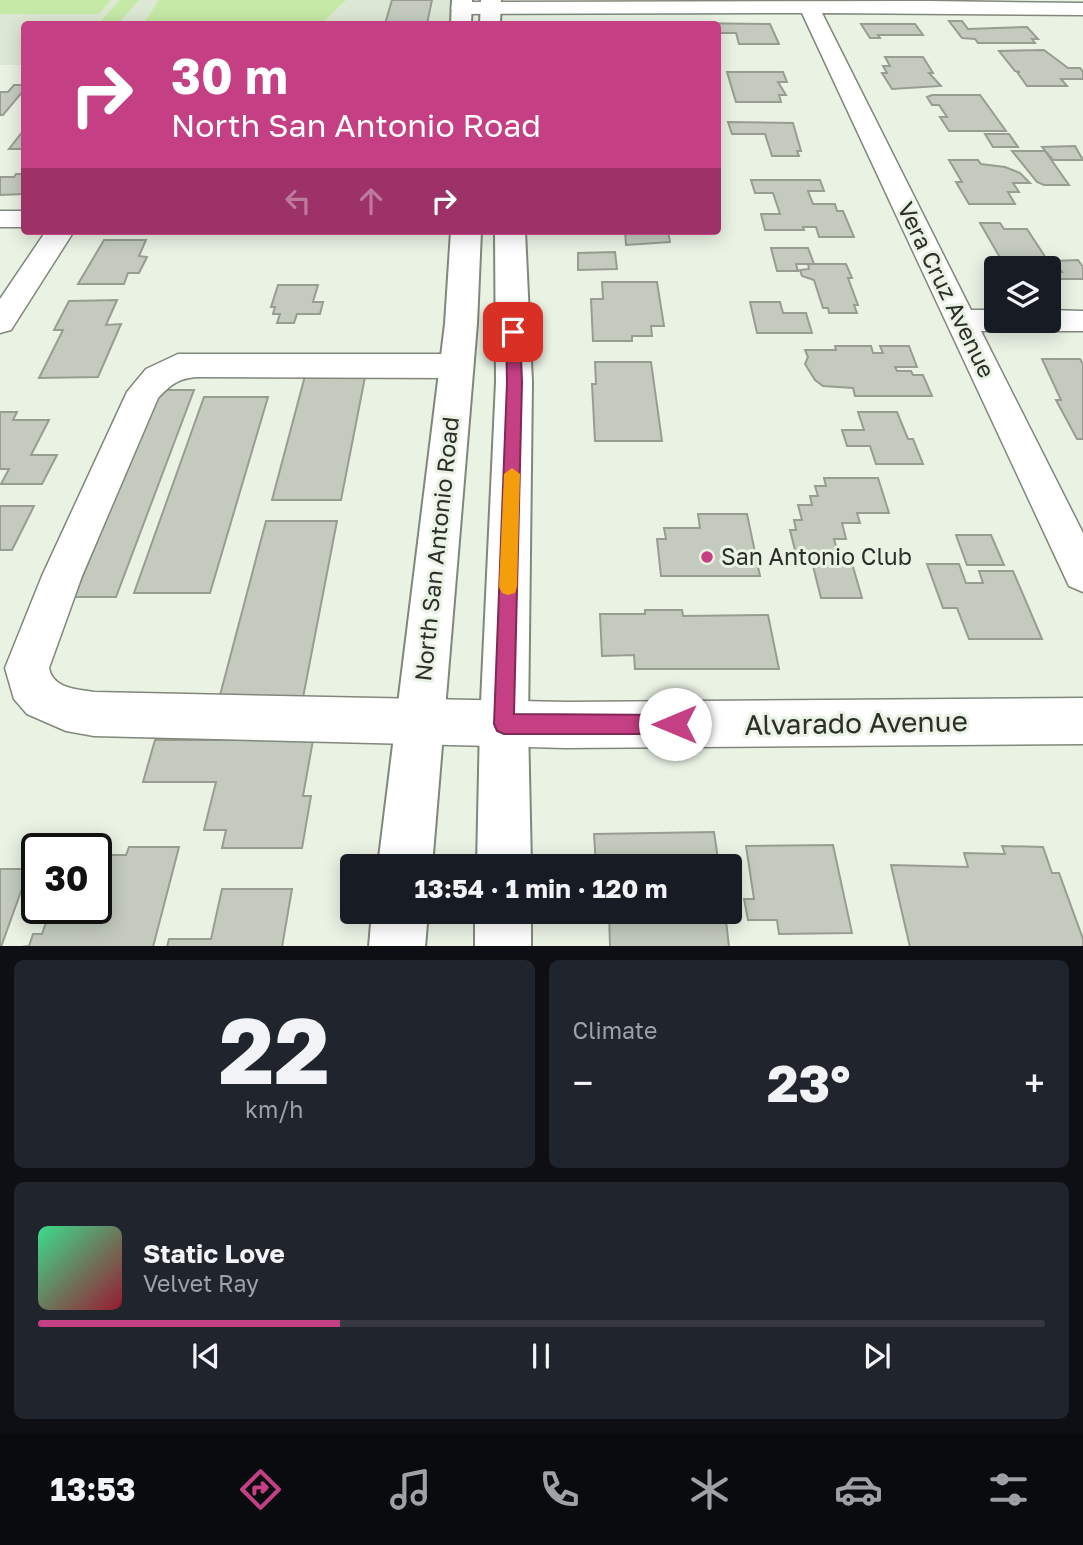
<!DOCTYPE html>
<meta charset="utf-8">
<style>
:root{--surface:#171b24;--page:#20242c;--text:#f1f3f6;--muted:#9ea1a6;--line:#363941;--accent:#c43f83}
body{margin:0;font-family:"Golos Text",sans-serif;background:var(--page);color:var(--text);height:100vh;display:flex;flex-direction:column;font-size:26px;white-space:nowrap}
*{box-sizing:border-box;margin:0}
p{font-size:23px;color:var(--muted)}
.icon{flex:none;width:38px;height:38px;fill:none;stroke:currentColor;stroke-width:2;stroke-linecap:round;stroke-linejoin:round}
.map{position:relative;height:946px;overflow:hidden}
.details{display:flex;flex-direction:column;gap:14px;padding:14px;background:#0d0f14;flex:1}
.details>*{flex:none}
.banner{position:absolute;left:21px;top:21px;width:700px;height:214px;border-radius:7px;box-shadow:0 4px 18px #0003;background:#c43f83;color:#fff;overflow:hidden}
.buttons{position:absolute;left:984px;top:256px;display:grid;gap:14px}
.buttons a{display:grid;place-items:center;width:77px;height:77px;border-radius:7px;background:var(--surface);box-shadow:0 4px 18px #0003;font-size:35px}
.speed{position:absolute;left:21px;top:833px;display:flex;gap:14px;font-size:35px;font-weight:700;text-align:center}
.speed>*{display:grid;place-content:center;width:91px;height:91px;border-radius:50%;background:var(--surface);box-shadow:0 4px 18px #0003;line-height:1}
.speed .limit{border:4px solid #111;border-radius:10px;background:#fff;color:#111}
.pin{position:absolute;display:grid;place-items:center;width:60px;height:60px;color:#fff;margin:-30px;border-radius:14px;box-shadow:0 4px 10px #0006}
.me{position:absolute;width:77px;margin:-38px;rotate:270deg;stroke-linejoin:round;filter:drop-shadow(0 0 5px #0008)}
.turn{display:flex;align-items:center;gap:24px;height:147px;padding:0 35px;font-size:32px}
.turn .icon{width:91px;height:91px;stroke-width:2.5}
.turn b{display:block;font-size:49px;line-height:60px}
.lanes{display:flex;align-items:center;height:66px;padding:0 35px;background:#0003;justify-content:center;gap:35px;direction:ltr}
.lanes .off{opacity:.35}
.big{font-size:52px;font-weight:700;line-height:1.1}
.details .widget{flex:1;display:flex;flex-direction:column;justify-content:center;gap:10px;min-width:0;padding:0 24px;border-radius:10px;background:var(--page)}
.details .dial{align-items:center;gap:0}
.dial b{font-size:91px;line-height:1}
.song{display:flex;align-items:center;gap:21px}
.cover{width:84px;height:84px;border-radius:10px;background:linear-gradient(135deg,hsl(150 70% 55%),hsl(350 70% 35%))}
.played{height:7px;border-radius:4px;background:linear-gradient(90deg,var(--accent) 30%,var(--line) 30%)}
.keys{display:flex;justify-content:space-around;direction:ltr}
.heat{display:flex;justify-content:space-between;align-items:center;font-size:38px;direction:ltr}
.details .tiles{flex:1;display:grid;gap:14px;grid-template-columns:1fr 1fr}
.widget:last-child{grid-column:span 2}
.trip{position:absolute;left:340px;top:854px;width:402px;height:70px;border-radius:7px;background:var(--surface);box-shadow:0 4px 18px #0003;font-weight:700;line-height:70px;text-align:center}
.tab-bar{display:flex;height:112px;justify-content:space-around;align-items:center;background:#090b0e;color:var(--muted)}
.tab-bar .icon{width:49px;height:49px}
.tab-bar .selected{color:var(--accent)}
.tab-bar b{font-size:32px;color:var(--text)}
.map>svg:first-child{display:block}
</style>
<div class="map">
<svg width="1083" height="947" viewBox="0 0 1083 947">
<rect width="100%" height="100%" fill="#eaf2e4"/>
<path fill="#dde8d4" d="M0,0H462L461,24H24V65H0Z"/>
<path fill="#c7e9a7" d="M0,0H111L99,14H0Z
M120,0H139L118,24H98Z
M159,0H346L321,24H143Z"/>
<path fill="#c4cbbe" stroke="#979d91" stroke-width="2" d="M392,0H432L427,24H385Z
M949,21H962L968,29L1027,27L1038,39H1032L1035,43H978L975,39L962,38Z
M690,23L770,24L779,44H739L736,33H718V24Z
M861,24H915L923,35H878L880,38H870Z
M1044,50L1068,68H1080L1083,72V79H1061L1067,86H1027L1017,72H1020L1015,71L999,51Z
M885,57H923L933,73H929L941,86L892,89L882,73H887L883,66H890Z
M727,72H783L787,82H778L786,95H779L781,102H736Z
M14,85H24V90L3,115H0V92H8Z
M932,95H980L1006,131H949L940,117H947L939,105H932L927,97Z
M728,122L793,123L801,151H797L799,156H772L765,134H732Z
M24,130V149H9Z
M985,134H1009L1018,147H993Z
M1075,146L1083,160H1053L1042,147Z
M1012,151H1045L1069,185H1044L1037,182Z
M949,160H978L981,164L1005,167L1020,173L1030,183H1013L1019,192H1008L1015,204H969L956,182H962Z
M16,174H24V194L0,195V177H14Z
M751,180H820L824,191H808L813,204H835L837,211H843L854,237H819L816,227H803L804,230H765L761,214H780L773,193H755Z
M980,223H1000L1004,229H1027L1055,272H1062L1054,261L1078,260L1083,267V279H1048V268H1006Z
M625,231H668L670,242L626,245Z
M104,240H146L139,256L147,257L139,273H128L124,284H78Z
M771,248H808L814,264H796L798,271H777Z
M615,252L617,269L578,270V253Z
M808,264H846L852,278H848L858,305H854L857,313H829L828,308H823L814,280L802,276L800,270L809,269Z
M602,282H657L664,326H651L652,336H632V341H593L591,299H603Z
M278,285H318L313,302H323L320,314H297L294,323H277L280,314H273L275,307H271Z
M117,300L106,325L121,324L98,377L39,378L63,330H54L69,301Z
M750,302H780L783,313H806L812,333H757Z
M835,346H871L873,353H883L880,346H909L917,367H895L897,371H911L913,375H923L932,396H855L853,388L823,386L815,380L805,364L808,357L805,350H836Z
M1042,359H1080L1083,364V439H1077L1056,400H1061Z
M595,362H651L662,441H595L592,384H596Z
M306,372H366L341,500H272Z
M160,390H194L116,597H74Z
M204,397H268L210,593H134Z
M0,412H17L13,420H49L31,455H57L42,484H1L9,469H0Z
M858,412H897L908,439H913L923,464H876L870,446H847L842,430H864Z
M824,478H878L889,513H857L860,523H842L846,539H834L840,560H851L862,598H821L813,566H805L803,558H797L790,530H796L794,520H802L798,505H812L810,496H818L815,486H826Z
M0,506H34L12,550H0Z
M698,514H747L760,576H661L657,539H666L664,528H700Z
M266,521H337L302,703H218Z
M956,535H991L1004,565H967Z
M927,564H959L966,583H983L979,571H1013L1042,639H969L957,608H943Z
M645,610H682L683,616L768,615L779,669H635L634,655L602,656L600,614H645Z
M155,740H313L303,796H311L302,848H222L226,830H204L216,782H143Z
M714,832L719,866H596L594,834Z
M833,845L852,933L779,934L777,920H748L744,899H754L746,846Z
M1002,846L1043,847L1052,873H1059L1083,939V947H910L891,865L968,867L964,853L1005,854Z
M129,847H179L153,947H21L29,946L33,934H42L51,908H96V855H126Z
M0,869H29L1,947H0Z
M222,889H292L282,947H167L169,939H211Z
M609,912H725L729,947H610Z"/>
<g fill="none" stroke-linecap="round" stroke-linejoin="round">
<defs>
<path id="minor" d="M928,1L1083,3V15L822,13L971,310H996V320H1048V310L1083,311V331H981L1083,533V592L1069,586L802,13L461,14L454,12L451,8L454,4L461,2Z
M0,211H24V227H0Z
M46,231H74L11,330L0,333V299Z
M178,354H457L469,358L473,366L469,374L457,378L201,377C181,377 172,383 158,398L82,576L49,668C53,689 77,689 94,692L566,702L1083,698V744L566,748L94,736L66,731L27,714L14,699L5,668L42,576L127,392L146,369Z"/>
<path id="major" d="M452,0H472L471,24H451Z
M481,0H501L500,24H480Z
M451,231H481L477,324L432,866H378L445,324Z
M495,231H525L532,382L528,724L531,866H477L480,724L496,382Z
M372,912H428L425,947H369Z
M475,912H531V947H475Z"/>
</defs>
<use href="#minor" stroke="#80877b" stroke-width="3"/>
<use href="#major" stroke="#80877b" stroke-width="4"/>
<use href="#minor" fill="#fff" fill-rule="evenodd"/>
<use href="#major" fill="#fff" fill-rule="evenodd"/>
</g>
<path fill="#c43f83" stroke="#7f2955" stroke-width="2" d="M513,327L520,332L522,382L514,714L675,715L682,718L685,724L682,731L675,734H504L497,731L494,724L507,382L506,332Z"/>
<path fill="#f59e0b" d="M512,468L520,474L517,587L515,593L508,595L502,593L499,587L504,474Z"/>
<circle fill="#c43f83" stroke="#eaf2e4" stroke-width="2.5" cx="707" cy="557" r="7"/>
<g text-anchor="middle" stroke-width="6" stroke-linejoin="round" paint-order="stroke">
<g font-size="23" fill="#2b2e29" stroke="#eaf2e4">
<text transform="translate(946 290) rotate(64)" y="8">Vera Cruz Avenue</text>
<text transform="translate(437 549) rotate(-84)" y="8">North San Antonio Road</text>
</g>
<g font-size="23" fill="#2b2e29" stroke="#eaf2e4" text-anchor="start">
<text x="721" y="565">San Antonio Club</text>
</g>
<g font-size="28" fill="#2b2e29" stroke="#eaf2e4">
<text transform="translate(856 723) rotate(-1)" y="10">Alvarado Avenue</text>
</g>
</g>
</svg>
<div class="buttons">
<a><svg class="icon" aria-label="layers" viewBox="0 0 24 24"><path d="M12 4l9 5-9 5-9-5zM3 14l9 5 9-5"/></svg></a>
</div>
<div class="speed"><div class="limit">30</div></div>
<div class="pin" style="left:513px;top:332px;background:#d93025"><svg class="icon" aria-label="arrive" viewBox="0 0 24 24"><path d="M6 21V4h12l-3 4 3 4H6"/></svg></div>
<svg class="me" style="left:675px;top:724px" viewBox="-20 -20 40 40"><circle r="19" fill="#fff"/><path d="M0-13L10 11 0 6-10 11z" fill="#c43f83"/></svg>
<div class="trip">13:54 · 1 min · 120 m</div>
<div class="banner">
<div class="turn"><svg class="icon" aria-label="right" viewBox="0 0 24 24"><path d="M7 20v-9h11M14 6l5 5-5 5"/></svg><div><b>30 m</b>North San Antonio Road</div></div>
<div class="lanes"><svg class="icon off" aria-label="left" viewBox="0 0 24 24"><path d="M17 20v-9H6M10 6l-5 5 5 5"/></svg><svg class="icon off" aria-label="ahead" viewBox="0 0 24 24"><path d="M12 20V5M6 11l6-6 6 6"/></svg><svg class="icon" aria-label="right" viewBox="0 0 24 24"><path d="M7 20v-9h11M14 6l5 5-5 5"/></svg></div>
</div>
</div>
<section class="details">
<div class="tiles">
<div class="widget dial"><b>22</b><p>km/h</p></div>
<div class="widget"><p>Climate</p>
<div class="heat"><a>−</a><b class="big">23°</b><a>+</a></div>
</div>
<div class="widget">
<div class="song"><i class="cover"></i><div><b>Static Love</b><p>Velvet Ray</p></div></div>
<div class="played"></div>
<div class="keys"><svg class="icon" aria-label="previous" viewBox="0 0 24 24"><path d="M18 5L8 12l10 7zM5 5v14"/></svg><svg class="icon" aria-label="pause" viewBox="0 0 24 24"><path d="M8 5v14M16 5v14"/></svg><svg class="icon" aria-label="next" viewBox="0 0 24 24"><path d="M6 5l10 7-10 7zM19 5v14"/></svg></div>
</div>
</div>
</section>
<nav class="tab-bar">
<b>13:53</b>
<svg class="icon selected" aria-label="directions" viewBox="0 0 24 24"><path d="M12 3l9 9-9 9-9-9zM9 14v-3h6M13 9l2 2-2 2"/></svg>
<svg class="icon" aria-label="music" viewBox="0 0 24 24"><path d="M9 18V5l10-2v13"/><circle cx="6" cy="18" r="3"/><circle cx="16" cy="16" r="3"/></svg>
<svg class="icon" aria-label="phone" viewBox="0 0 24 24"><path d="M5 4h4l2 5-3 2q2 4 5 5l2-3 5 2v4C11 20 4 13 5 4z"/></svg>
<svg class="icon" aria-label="climate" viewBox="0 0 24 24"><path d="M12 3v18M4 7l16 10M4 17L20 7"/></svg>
<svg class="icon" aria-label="car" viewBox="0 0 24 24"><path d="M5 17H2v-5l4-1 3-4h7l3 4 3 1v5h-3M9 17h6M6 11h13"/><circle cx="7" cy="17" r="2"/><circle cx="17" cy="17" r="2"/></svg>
<svg class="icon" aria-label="filters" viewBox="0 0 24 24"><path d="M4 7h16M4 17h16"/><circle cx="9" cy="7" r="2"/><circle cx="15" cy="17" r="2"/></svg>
</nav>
